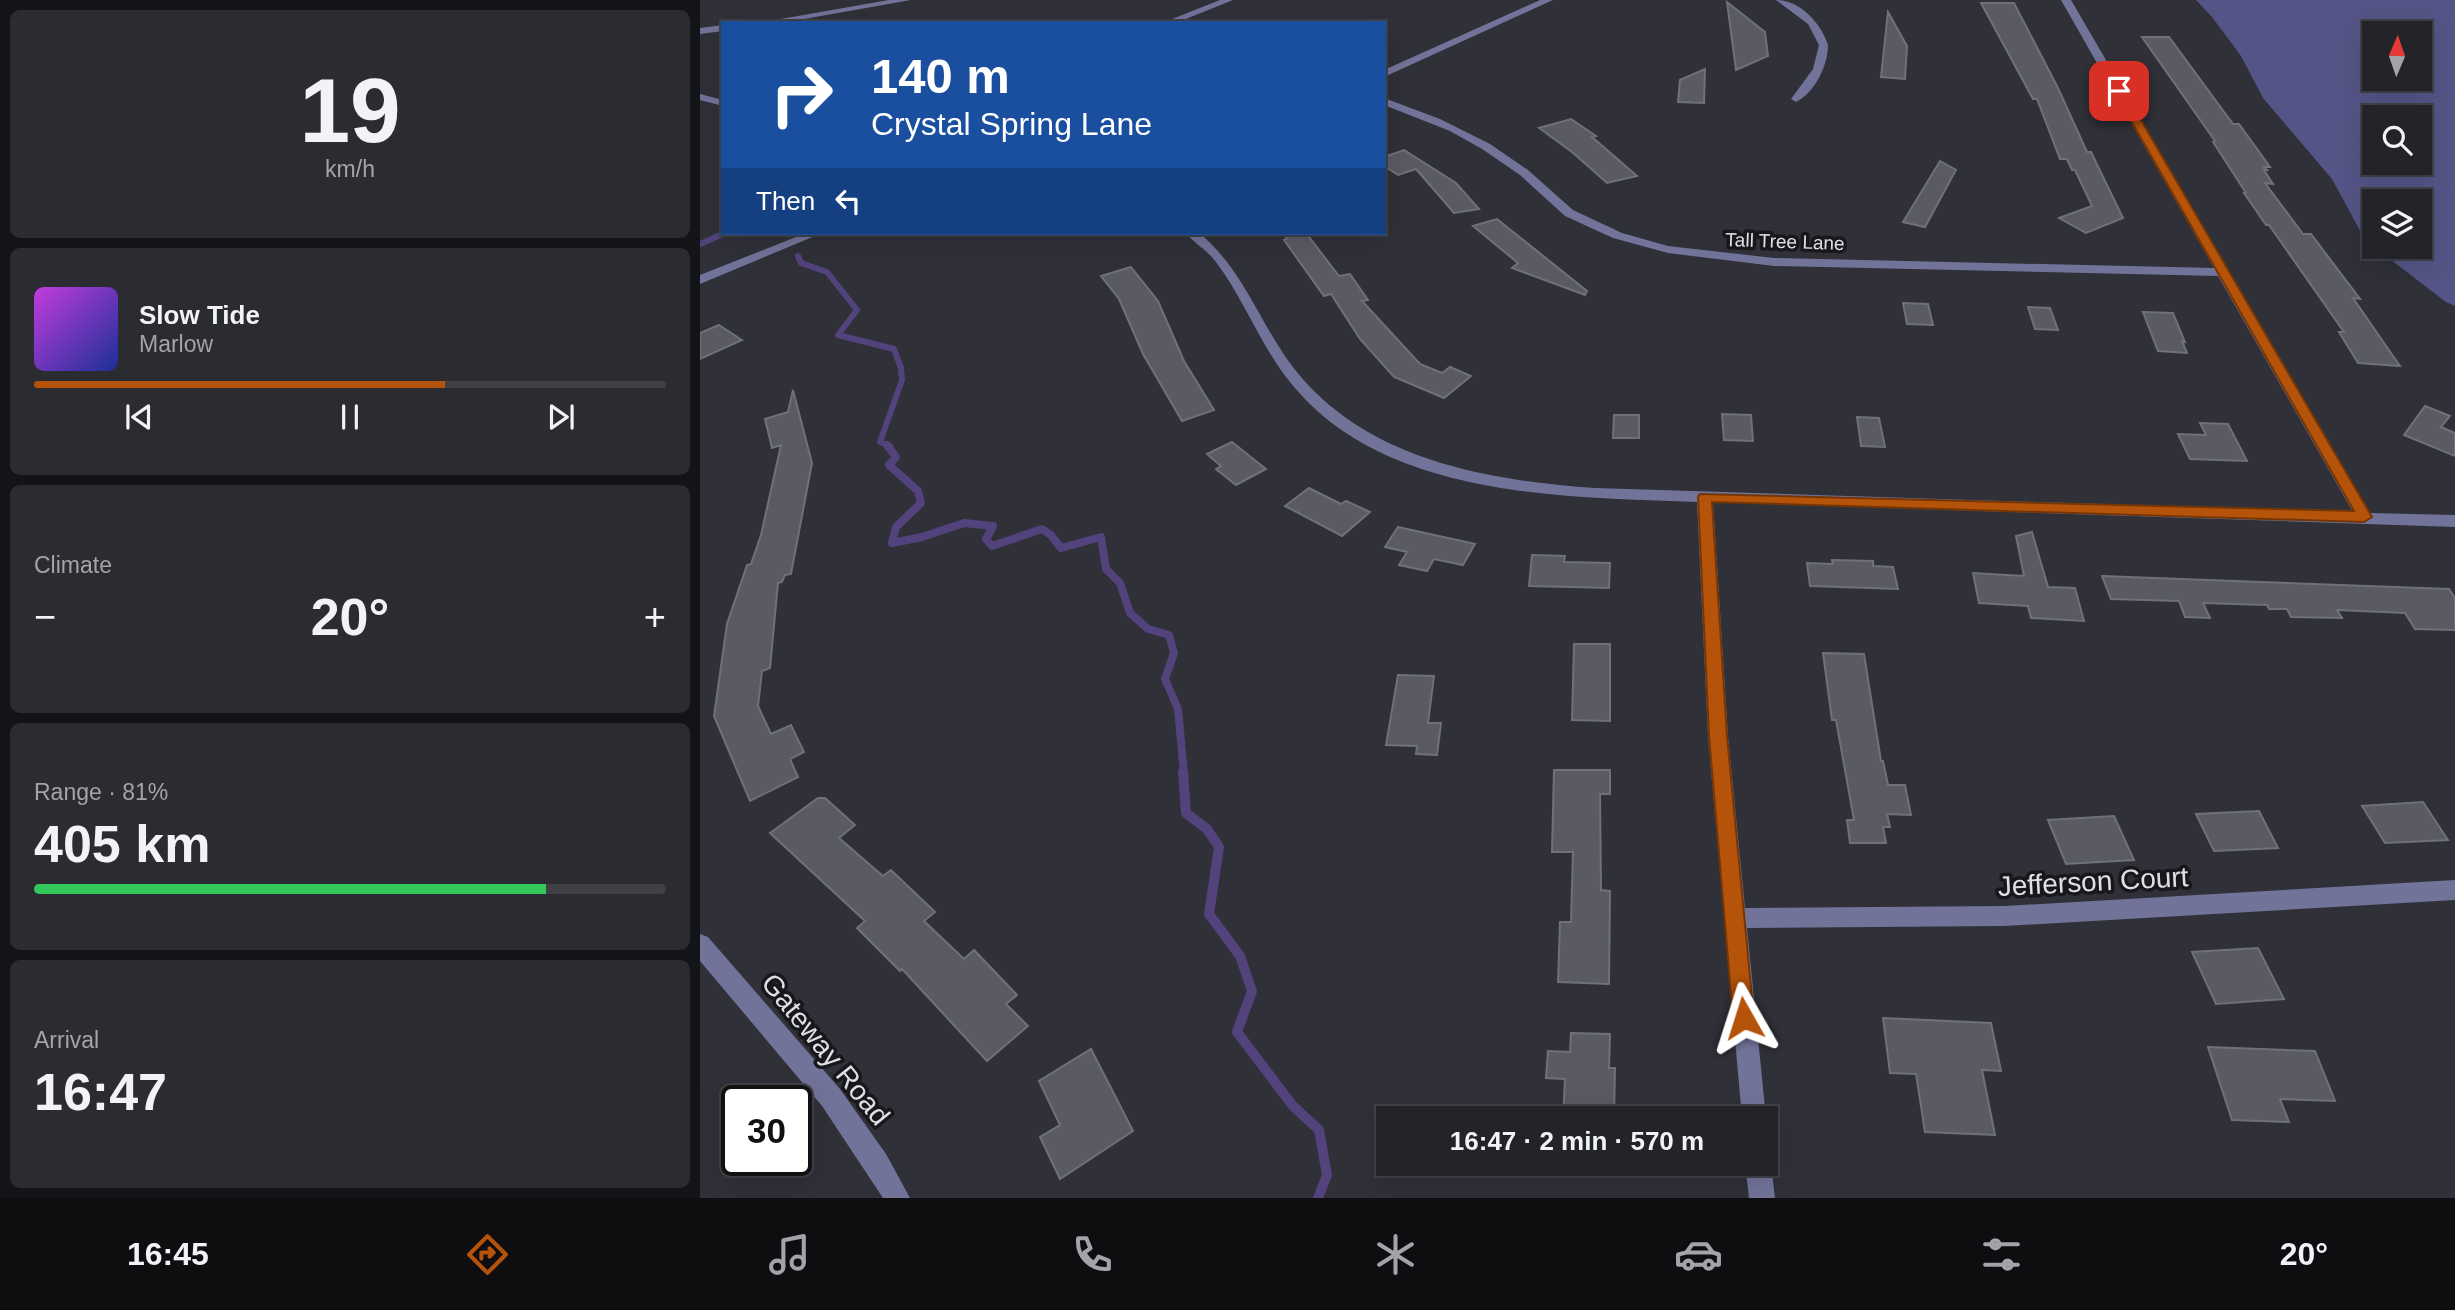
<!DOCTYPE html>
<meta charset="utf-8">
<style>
:root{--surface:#23242a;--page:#2b2c32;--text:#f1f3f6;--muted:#a3a4a8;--line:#404147;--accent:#b45309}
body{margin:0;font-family:Arial,sans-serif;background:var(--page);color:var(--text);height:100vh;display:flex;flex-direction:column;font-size:26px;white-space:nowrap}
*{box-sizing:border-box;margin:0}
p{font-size:23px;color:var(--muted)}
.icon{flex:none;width:38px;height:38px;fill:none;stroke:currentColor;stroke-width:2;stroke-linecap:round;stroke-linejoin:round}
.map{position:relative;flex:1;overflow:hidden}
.drawer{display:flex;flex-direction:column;gap:10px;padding:10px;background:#131417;width:700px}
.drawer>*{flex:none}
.top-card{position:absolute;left:21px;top:21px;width:665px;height:214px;border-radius:0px;box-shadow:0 7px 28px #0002,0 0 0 2px var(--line);background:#1a4fa0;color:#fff;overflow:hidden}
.needle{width:46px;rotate:2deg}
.tools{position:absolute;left:1662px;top:21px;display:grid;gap:14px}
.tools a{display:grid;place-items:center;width:70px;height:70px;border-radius:0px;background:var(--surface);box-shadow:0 7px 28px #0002,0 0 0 2px var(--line);font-size:35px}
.speed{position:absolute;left:21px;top:1085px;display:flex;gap:14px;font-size:35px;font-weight:700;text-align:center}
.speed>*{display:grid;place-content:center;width:91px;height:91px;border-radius:50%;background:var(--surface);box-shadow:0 7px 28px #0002,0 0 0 2px var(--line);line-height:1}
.speed .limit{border:4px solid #111;border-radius:10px;background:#fff;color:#111}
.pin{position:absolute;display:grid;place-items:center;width:60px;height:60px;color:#fff;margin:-30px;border-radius:14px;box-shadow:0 4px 10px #0006}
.me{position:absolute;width:77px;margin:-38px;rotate:354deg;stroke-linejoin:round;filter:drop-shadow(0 0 5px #0008)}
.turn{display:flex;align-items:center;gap:24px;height:147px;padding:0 35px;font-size:32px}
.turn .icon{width:91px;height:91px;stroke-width:2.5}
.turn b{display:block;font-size:49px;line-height:60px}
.then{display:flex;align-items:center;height:66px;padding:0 35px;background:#0003;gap:14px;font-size:26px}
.big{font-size:52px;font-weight:700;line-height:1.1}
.drawer .card{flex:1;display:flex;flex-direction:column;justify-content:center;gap:10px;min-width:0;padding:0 24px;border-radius:10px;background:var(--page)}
.drawer .dial{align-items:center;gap:0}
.dial b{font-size:91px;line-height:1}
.song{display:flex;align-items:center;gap:21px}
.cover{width:84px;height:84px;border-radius:10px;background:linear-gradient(135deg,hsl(290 70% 55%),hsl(230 70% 35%))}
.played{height:7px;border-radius:4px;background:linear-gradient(90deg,var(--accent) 65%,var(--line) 65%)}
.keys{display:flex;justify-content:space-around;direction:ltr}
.heat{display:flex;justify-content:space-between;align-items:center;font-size:38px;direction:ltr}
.charge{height:10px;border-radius:5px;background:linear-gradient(90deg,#34c759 81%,var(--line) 0)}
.trip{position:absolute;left:676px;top:1106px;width:402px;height:70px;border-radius:0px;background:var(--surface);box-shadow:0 7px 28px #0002,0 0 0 2px var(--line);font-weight:700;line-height:70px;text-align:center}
.tabs{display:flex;height:112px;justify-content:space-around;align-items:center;background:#0e0e11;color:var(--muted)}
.tabs .icon{width:49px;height:49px}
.tabs .selected{color:var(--accent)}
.tabs b{font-size:32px;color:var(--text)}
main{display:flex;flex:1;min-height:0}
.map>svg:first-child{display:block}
</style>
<main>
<section class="drawer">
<div class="card dial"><b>19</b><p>km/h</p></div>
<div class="card">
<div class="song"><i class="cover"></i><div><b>Slow Tide</b><p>Marlow</p></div></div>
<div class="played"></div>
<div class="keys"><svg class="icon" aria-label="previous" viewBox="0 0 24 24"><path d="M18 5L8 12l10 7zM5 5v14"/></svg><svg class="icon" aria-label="pause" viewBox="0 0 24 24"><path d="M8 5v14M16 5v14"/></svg><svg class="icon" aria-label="next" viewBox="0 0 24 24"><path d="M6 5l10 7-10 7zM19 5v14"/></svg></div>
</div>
<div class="card"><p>Climate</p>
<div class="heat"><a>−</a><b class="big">20°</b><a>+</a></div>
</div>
<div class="card"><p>Range · 81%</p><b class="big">405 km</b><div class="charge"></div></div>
<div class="card"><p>Arrival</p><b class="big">16:47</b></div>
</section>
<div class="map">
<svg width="1755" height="1198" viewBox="0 0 1755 1198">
<rect width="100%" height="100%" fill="#2f3038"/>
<path fill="#545586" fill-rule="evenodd" d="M1496,0H1755V306L1746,302L1665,240L1632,179L1563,98L1541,56L1512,17ZM1675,33H1720V79H1675ZM1675,117H1720V163H1675ZM1675,201H1720V247H1675Z"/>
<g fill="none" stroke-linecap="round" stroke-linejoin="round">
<path stroke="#52437d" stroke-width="6" d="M0,244L25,233
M98,256L101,263L127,272L157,310L138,335L194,349L201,368L202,380L180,442L190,446"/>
<path stroke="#52437d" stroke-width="8" d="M187,445L196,457L189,465L218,491L221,503L196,527L192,543L222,537L264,523L293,526L286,539L292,546L342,529L351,535L361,548L401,537L406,569L420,583L430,613L448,629L469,635L474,653L465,679L478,709L484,774"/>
<path stroke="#52437d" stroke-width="10" d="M483,772L486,813L507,829L519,847L509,914L540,956L552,991L537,1032L593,1106L619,1130L627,1175L618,1198"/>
</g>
<path fill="#595a63" stroke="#6f707a" stroke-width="2" d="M1027,2L1065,32L1068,56L1036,70Z
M1281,3H1314L1358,88L1387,152H1391L1423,218L1386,233L1359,218L1392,206L1375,170H1372L1367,159H1360L1337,99H1333Z
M1188,12L1207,46L1205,79L1181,77Z
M1442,37H1469L1533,124H1539L1570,167H1564L1567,170H1564L1573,184L1565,183L1603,234H1611L1660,299L1653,298L1700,366L1658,363L1639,332H1644L1569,225H1566L1544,193H1546L1513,142L1515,141Z
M1005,69L1004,103L978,102L980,80Z
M871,119L896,136L892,137L937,176L907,183L872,152L839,128Z
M704,150L756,183L779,209L754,213L716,169L698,175L684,166V157Z
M1240,161L1256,170L1225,227L1203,222Z
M797,219L887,291L885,295L812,268L818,263L773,226Z
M583,233H606L639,276L650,274L668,300L662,301L720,364L742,373L750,367L771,376L744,398L694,377L660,339L631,294L624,296L584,240L587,239Z
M431,267L458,301L484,361L514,410L482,421L443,354L419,299L401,276Z
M1203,303L1228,304L1233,325L1207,324Z
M1328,307L1350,308L1358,330L1335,329Z
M1443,312L1473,313L1485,342L1482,341L1487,353L1458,351Z
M19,325L42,340L0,359V333Z
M93,390L112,463L91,574L85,575L82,582L78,583L70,668L62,671L58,706L71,734L91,725L104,752L90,759L98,777L50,801L14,716L27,624L47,565L51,564L61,535L81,445L72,448L65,419L88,412Z
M1725,406L1750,416L1741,427L1755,433V456L1704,435Z
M1022,414L1051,415L1053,441L1024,440Z
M914,415H939V438H913Z
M1157,417L1179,418L1185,447L1161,446Z
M1500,423L1528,424L1547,461L1490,459L1478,434L1506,435Z
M532,442L566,469L536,485L516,469L521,466L507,454Z
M609,488L641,504L646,501L670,512L642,536L585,506Z
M698,527L775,544L763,565L734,559L727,571L699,565L707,552L685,547Z
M1332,532L1348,587L1375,588L1384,621L1331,618L1328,606L1279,603L1273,573L1324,576L1316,536Z
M832,555L865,556L864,562L910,563L909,588L829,586Z
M1132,560L1173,561V566L1193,567L1198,589L1110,586L1107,563L1133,564Z
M1402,576L1749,589L1755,598V630L1715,629L1705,613L1637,610L1642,618L1591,617L1587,609H1569L1567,605L1503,603L1510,618L1485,617L1479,601L1411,599Z
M874,644H910V721L872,720Z
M1123,653L1164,654L1181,761H1183L1188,785H1205L1211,815L1187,814L1190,827H1183L1186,843H1150L1147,820H1154L1136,720H1132Z
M698,675L734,676L728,723H741L737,755L716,754L717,746L686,745Z
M854,770H910V794H900L901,890L910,891L909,984L858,982L860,922H871L873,852H852Z
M118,798H125L155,825L139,838L183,876L191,870L235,912L224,921L264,959L274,950L317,995L306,1004L328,1026L287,1061L202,969L200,971L157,928L165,921L70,833Z
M1723,802L1748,840L1685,843L1662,806Z
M1559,811L1578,848L1514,851L1496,814Z
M1414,816L1434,860L1366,864L1348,820Z
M1558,948L1584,999L1516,1004L1492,952Z
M1183,1018L1291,1023L1301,1071L1282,1070L1295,1135L1225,1132L1216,1074L1190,1073Z
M871,1033L910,1034L909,1068H915L914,1118H863L865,1079L846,1078L848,1051L870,1052Z
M1508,1047L1615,1051L1635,1101L1580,1099L1589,1122L1532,1120Z
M391,1049L433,1131L360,1179L340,1137L360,1125L339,1081Z"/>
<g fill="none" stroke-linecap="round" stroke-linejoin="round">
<path fill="#717399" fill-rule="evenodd" d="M189,0H211L82,23H58Z
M520,0H533L476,23H462Z
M840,0H853L684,77V70Z
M1076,0C1100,0 1121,23 1128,45C1128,65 1115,93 1096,102L1091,99L1113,69L1119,45L1108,24Z
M1361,0H1371L1670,513L1755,515V527L1013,502L1028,736L1045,908L1304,906L1755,880V900L1304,926L1047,928L1066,1118H1042L1008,736L997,502C865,497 688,498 595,388C562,350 546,302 516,262C508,251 495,244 486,233H499C540,266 557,316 587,359C657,458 782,480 895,488L1653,512L1518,276L1074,266L968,253L913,238L865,216L820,175L782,149L750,131L684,105V98L740,119L790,144L828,170L873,210L922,233L968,246L1074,258L1514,268Z
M23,25V31L0,34V28Z
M0,94L23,100V106L0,100Z
M106,233H122L0,284V275Z
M0,934L8,937L140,1089L186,1154L210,1198H183L122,1106L0,961Z
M1066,1154L1071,1164L1075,1198H1049L1045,1164H1066Z"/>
</g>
<path fill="#b45309" stroke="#753606" stroke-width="2" d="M1419,88L1424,91L1672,517L1664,522L1012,502L1027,736L1054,1018L1051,1025L1044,1028L1036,1025L1033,1018L1009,736L998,497L1000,494L1654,511L1414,91Z"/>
<g text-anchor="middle" stroke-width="7" stroke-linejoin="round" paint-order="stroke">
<g font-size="19" fill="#dfe0e5" stroke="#18181c">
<text transform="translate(1085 241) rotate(2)" y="7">Tall Tree Lane</text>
</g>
<g font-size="28" fill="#dfe0e5" stroke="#18181c">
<text transform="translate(1393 881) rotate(-3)" y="10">Jefferson Court</text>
<text transform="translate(126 1049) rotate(51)" y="10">Gateway Road</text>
</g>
</g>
</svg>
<div class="tools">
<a><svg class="needle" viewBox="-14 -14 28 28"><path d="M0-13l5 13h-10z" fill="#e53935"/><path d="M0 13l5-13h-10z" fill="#a3a4a8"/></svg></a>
<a><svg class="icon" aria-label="search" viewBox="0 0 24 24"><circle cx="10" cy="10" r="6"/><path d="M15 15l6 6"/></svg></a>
<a><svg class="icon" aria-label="layers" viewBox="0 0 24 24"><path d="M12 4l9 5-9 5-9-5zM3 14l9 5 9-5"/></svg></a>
</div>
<div class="speed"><div class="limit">30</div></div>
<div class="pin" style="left:1419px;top:91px;background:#d93025"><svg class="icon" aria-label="arrive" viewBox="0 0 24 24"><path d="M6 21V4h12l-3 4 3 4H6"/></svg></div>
<svg class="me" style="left:1044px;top:1018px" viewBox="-20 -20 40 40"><path d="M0-17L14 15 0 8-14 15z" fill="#b45309" stroke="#fff" stroke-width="4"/></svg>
<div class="trip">16:47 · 2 min · 570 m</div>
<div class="top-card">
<div class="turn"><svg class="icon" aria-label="right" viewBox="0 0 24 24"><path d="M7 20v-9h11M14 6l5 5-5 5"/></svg><div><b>140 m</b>Crystal Spring Lane</div></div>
<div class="then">Then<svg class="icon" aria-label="left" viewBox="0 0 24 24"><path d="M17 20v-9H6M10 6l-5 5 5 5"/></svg></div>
</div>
</div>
</main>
<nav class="tabs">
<b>16:45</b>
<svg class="icon selected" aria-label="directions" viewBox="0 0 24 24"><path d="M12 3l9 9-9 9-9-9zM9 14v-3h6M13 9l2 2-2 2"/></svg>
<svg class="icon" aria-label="music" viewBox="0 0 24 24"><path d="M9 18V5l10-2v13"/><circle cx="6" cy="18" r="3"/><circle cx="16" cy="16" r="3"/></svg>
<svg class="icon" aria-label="phone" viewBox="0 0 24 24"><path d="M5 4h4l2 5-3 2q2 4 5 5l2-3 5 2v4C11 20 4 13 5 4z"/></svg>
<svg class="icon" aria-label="climate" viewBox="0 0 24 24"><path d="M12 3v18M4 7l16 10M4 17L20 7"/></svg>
<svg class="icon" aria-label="car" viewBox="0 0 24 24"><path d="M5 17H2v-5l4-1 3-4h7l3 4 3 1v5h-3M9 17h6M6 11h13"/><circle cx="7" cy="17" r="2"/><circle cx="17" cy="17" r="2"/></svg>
<svg class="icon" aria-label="filters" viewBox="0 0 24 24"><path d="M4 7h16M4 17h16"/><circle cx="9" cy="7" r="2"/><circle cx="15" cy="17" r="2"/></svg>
<b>20°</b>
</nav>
